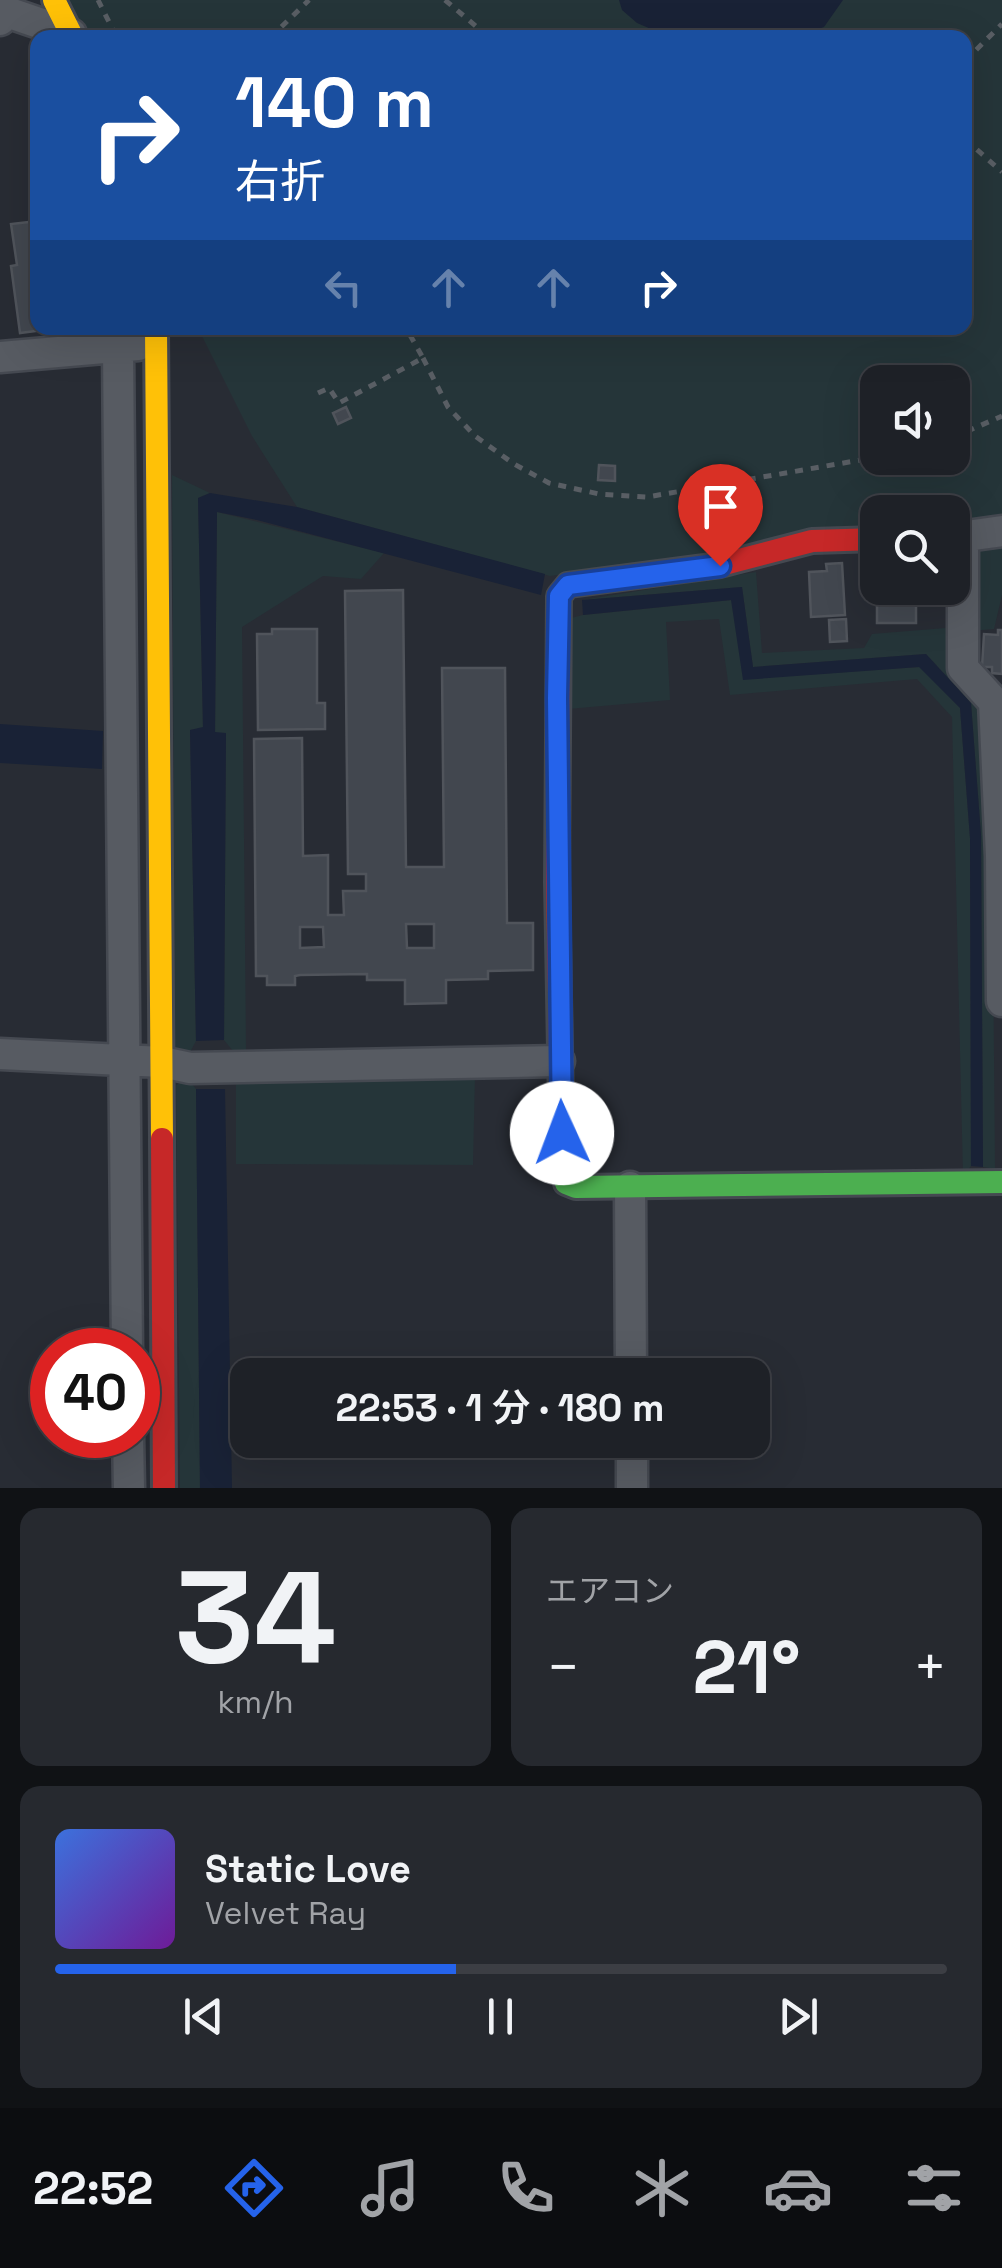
<!DOCTYPE html>
<html lang="ja">
<meta charset="utf-8">
<style>
:root{--surface:#1e2127;--page:#26292f;--text:#f1f3f6;--muted:#a1a3a7;--line:#3c3e44;--accent:#2563eb}
body{margin:0;font-family:"Space Grotesk","Noto Sans JP",sans-serif;background:var(--page);color:var(--text);height:100vh;display:flex;flex-direction:column;font-size:38px;white-space:nowrap}
*{box-sizing:border-box;margin:0}
p{font-size:32px;color:var(--muted)}
.icon{flex:none;width:55px;height:55px;fill:none;stroke:currentColor;stroke-width:2;stroke-linecap:round;stroke-linejoin:round}
.map{position:relative;height:1488px;overflow:hidden}
.sheet{display:flex;flex-direction:column;gap:20px;padding:20px;background:#101215;flex:1}
.sheet>*{flex:none}
.top-card{position:absolute;left:30px;top:30px;width:942px;height:305px;border-radius:20px;box-shadow:0 10px 40px #0002,0 0 0 2px var(--line);background:#1a4fa0;color:#fff;overflow:hidden}
.fabs{position:absolute;left:860px;top:365px;display:grid;gap:20px}
.fabs a{display:grid;place-items:center;width:110px;height:110px;border-radius:20px;background:var(--surface);box-shadow:0 10px 40px #0002,0 0 0 2px var(--line);font-size:50px}
.speed{position:absolute;left:30px;top:1328px;display:flex;gap:20px;font-size:50px;font-weight:700;text-align:center}
.speed>*{display:grid;place-content:center;width:130px;height:130px;border-radius:50%;background:var(--surface);box-shadow:0 10px 40px #0002,0 0 0 2px var(--line);line-height:1}
.speed .limit{border:15px solid #d22;background:#fff;color:#111}
.pin{position:absolute;display:grid;place-items:center;width:85px;height:85px;color:#fff;margin:-102px -42px;border-radius:50% 50% 50% 0;rotate:-45deg;box-shadow:0 0 10px #0007}
.pin .icon{rotate:45deg}
.me{position:absolute;width:110px;margin:-55px;rotate:358deg;stroke-linejoin:round;filter:drop-shadow(0 0 8px #0008)}
.turn{display:flex;align-items:center;gap:35px;height:210px;padding:0 40px;font-size:45px}
.turn .icon{width:130px;height:130px;stroke-width:2.5}
.turn b{display:block;font-size:70px;line-height:85px}
.lanes{display:flex;align-items:center;height:95px;padding:0 40px;background:#0003;justify-content:center;gap:50px;direction:ltr}
.lanes .off{opacity:.35}
.big{font-size:75px;font-weight:600;line-height:1.1}
.sheet .card{flex:1;display:flex;flex-direction:column;justify-content:center;gap:15px;min-width:0;padding:0 35px;border-radius:20px;background:var(--page)}
.sheet .dial{align-items:center;gap:0}
.dial b{font-size:130px;line-height:1}
.song{display:flex;align-items:center;gap:30px}
.cover{width:120px;height:120px;border-radius:15px;background:linear-gradient(135deg,hsl(220 70% 55%),hsl(280 70% 35%))}
.played{height:10px;border-radius:5px;background:linear-gradient(90deg,var(--accent) 45%,var(--line) 45%)}
.keys{display:flex;justify-content:space-around;direction:ltr}
.heat{display:flex;justify-content:space-between;align-items:center;font-size:55px;direction:ltr}
.sheet .tiles{flex:1;display:grid;gap:20px;grid-template-columns:1fr 1fr}
.card:last-child{grid-column:span 2}
.trip{position:absolute;left:230px;top:1358px;width:540px;height:100px;border-radius:20px;background:var(--surface);box-shadow:0 10px 40px #0002,0 0 0 2px var(--line);font-weight:600;line-height:100px;text-align:center}
.tabs{display:flex;height:160px;justify-content:space-around;align-items:center;background:#0c0d10;color:var(--muted)}
.tabs .icon{width:70px;height:70px}
.tabs .active{color:var(--accent)}
.tabs b{font-size:45px;color:var(--text)}
.map>svg:first-child{display:block}
</style>
<div class="map">
<svg width="1002" height="1488" viewBox="0 0 1002 1488">
<rect width="100%" height="100%" fill="#282c34"/>
<path fill="#253539" fill-rule="evenodd" d="M63,0H1002V525L953,527L952,512H878L877,529L550,576L297,507L252,436L198,328H965V38H82ZM878,382H952V458H878Z
M172,475L210,493L198,498L203,728L190,730L196,1041L189,1054L175,1047Z
M217,512L384,553L361,579L323,576L242,627L246,1050L233,1051L224,1040L226,734L215,733Z
M1002,541V595L994,629L970,631L971,557L985,544Z
M756,572L762,653L864,648L872,634L958,627L982,697L992,832L995,1169L983,1167L981,835L971,703L926,654L753,667L742,587L582,600Z
M732,600L744,679L920,667L960,708L970,838L971,1166L963,1175L952,717L917,679L730,695L719,619L666,622L670,700L568,709L571,618L583,615Z
M475,1074L473,1165L236,1164V1078Z
M188,1079L196,1089L200,1488H180L176,1085Z"/>
<path fill="#192236" d="M619,0H843L824,27L810,32L775,30L752,37L672,38L637,23L622,10Z
M210,493L297,507L545,574L541,595L257,520L217,512L215,732L226,733L224,1040L196,1041L190,730L203,727L198,498Z
M742,587L753,667L926,654L971,703L981,835L983,1167L971,1166L970,838L960,708L919,667L743,680L731,600L583,615L582,600Z
M0,724L103,731L102,769L0,763Z
M196,1089H225L232,1488H200Z"/>
<path fill="#42474f" stroke="#50545b" stroke-width="2.5" fill-rule="evenodd" d="M38,221V328H58L20,333L11,266L17,265L11,224Z
M346,407L351,418L338,424L333,413Z
M599,465L615,466V481L598,480Z
M842,563L845,615L811,617L809,572L827,571L826,564Z
M877,577L878,588H926V596H916V623H877Z
M403,590L406,867H444L442,668H505L507,923H533V970L488,971V979L446,980V1003L405,1004V980H367V974L300,975L295,976V985H267V976H256L254,739L302,738L303,856L328,855V915H344L343,891H366V874H348L345,591ZM406,924H434V948H407ZM300,927H323L324,947L300,948Z
M846,619L847,641L830,642L829,620Z
M272,629H317V703H325V729L258,730L257,634H272Z
M998,630H1002V674L992,673V667H982L984,634L998,635Z"/>
<g fill="none" stroke-linecap="round" stroke-linejoin="round">
<defs>
<path id="street" d="M0,20L4,11L71,34
M118,348L127,1350
M0,357L138,345
M963,537V668L994,702L1001,856L1002,1001
M952,538L1002,531
M0,1054L162,1062L190,1068L559,1061
M630,1187L631,1375
M128,1435L129,1488
M632,1440V1488"/>
<path id="fast" d="M561,1106L563,1169L566,1183L576,1187L1002,1182"/>
<path id="slow" d="M54,0L73,38
M156,328L162,1139"/>
<path id="jam" d="M561,1106L557,882L559,596L568,585L720,565L812,541L878,539
M162,1139L164,1488"/>
</defs>
<use href="#street" stroke="#454951" stroke-width="35"/>
<use href="#fast" stroke="#454951" stroke-width="28"/>
<use href="#slow" stroke="#454951" stroke-width="28"/>
<use href="#jam" stroke="#454951" stroke-width="28"/>
<path stroke="#595e64" stroke-width="5" stroke-dasharray="8 8" stroke-linecap="butt" d="M98,0L117,38
M445,0L478,28L495,38
M270,38L309,0
M965,61L1002,24
M965,139L1002,172
M423,358L448,407L475,436L514,464L549,483L599,494L647,497L878,457
M318,393L329,388L339,403L423,358L406,328
M952,438L1002,416"/>
<use href="#street" stroke="#575b62" stroke-width="30"/>
<use href="#fast" stroke="#4caf50" stroke-width="22"/>
<use href="#slow" stroke="#ffc107" stroke-width="22"/>
<use href="#jam" stroke="#c62828" stroke-width="22"/>
</g>
<g fill="none" stroke-linecap="round" stroke-linejoin="round">
<defs>
<path id="route" d="M562,1133L557,698L559,596L568,585L720,566"/>
</defs>
<use href="#route" stroke="#184099" stroke-width="25"/>
<use href="#route" stroke="#2563eb" stroke-width="18"/>
</g>
</svg>
<div class="fabs">
<a><svg class="icon" aria-label="sound" viewBox="0 0 24 24"><path d="M4 9h4l5-4v14l-5-4H4zM17 9q2 3 0 6"/></svg></a>
<a><svg class="icon" aria-label="search" viewBox="0 0 24 24"><circle cx="10" cy="10" r="6"/><path d="M15 15l6 6"/></svg></a>
</div>
<div class="speed"><div class="limit">40</div></div>
<div class="pin" style="left:720px;top:566px;background:#d93025"><svg class="icon" aria-label="arrive" viewBox="0 0 24 24"><path d="M6 21V4h12l-3 4 3 4H6"/></svg></div>
<svg class="me" style="left:562px;top:1133px" viewBox="-20 -20 40 40"><circle r="19" fill="#fff"/><path d="M0-13L10 11 0 6-10 11z" fill="#2563eb"/></svg>
<div class="trip">22:53 · 1 分 · 180 m</div>
<div class="top-card">
<div class="turn"><svg class="icon" aria-label="right" viewBox="0 0 24 24"><path d="M7 20v-9h11M14 6l5 5-5 5"/></svg><div><b>140 m</b>右折</div></div>
<div class="lanes"><svg class="icon off" aria-label="left" viewBox="0 0 24 24"><path d="M17 20v-9H6M10 6l-5 5 5 5"/></svg><svg class="icon off" aria-label="ahead" viewBox="0 0 24 24"><path d="M12 20V5M6 11l6-6 6 6"/></svg><svg class="icon off" aria-label="ahead" viewBox="0 0 24 24"><path d="M12 20V5M6 11l6-6 6 6"/></svg><svg class="icon" aria-label="right" viewBox="0 0 24 24"><path d="M7 20v-9h11M14 6l5 5-5 5"/></svg></div>
</div>
</div>
<section class="sheet">
<div class="tiles">
<div class="card dial"><b>34</b><p>km/h</p></div>
<div class="card"><p>エアコン</p>
<div class="heat"><a>−</a><b class="big">21°</b><a>+</a></div>
</div>
<div class="card">
<div class="song"><i class="cover"></i><div><b>Static Love</b><p>Velvet Ray</p></div></div>
<div class="played"></div>
<div class="keys"><svg class="icon" aria-label="previous" viewBox="0 0 24 24"><path d="M18 5L8 12l10 7zM5 5v14"/></svg><svg class="icon" aria-label="pause" viewBox="0 0 24 24"><path d="M8 5v14M16 5v14"/></svg><svg class="icon" aria-label="next" viewBox="0 0 24 24"><path d="M6 5l10 7-10 7zM19 5v14"/></svg></div>
</div>
</div>
</section>
<nav class="tabs">
<b>22:52</b>
<svg class="icon active" aria-label="directions" viewBox="0 0 24 24"><path d="M12 3l9 9-9 9-9-9zM9 14v-3h6M13 9l2 2-2 2"/></svg>
<svg class="icon" aria-label="music" viewBox="0 0 24 24"><path d="M9 18V5l10-2v13"/><circle cx="6" cy="18" r="3"/><circle cx="16" cy="16" r="3"/></svg>
<svg class="icon" aria-label="phone" viewBox="0 0 24 24"><path d="M5 4h4l2 5-3 2q2 4 5 5l2-3 5 2v4C11 20 4 13 5 4z"/></svg>
<svg class="icon" aria-label="climate" viewBox="0 0 24 24"><path d="M12 3v18M4 7l16 10M4 17L20 7"/></svg>
<svg class="icon" aria-label="car" viewBox="0 0 24 24"><path d="M5 17H2v-5l4-1 3-4h7l3 4 3 1v5h-3M9 17h6M6 11h13"/><circle cx="7" cy="17" r="2"/><circle cx="17" cy="17" r="2"/></svg>
<svg class="icon" aria-label="filters" viewBox="0 0 24 24"><path d="M4 7h16M4 17h16"/><circle cx="9" cy="7" r="2"/><circle cx="15" cy="17" r="2"/></svg>
</nav>
